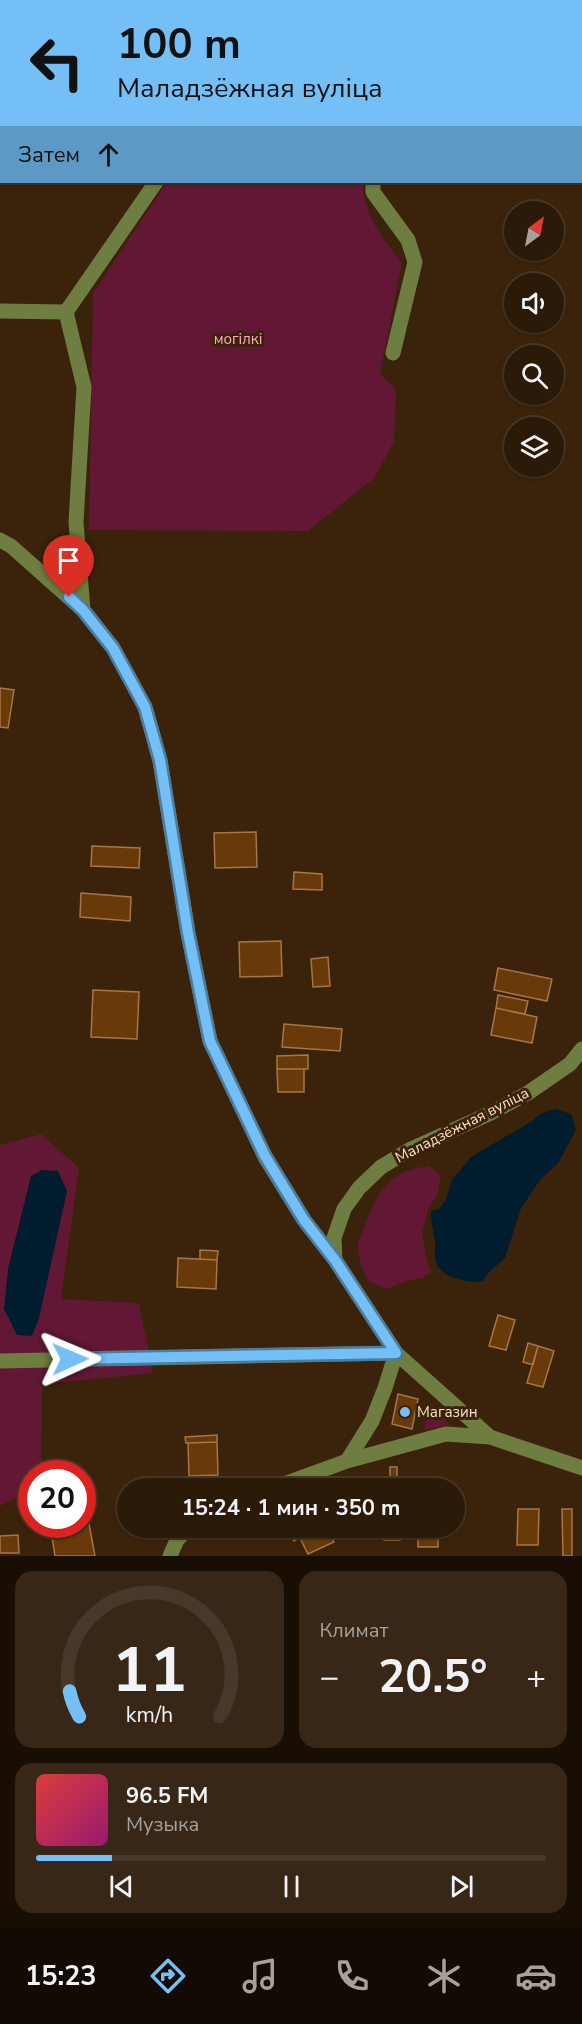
<!DOCTYPE html>
<html lang="ru">
<meta charset="utf-8">
<style>
:root{--surface:#2c1a08;--page:#382716;--text:#f1f3f6;--muted:#a6a19c;--line:#483829;--accent:#74c0f6}
body{margin:0;font-family:"Nunito Sans",sans-serif;background:var(--page);color:var(--text);height:100vh;display:flex;flex-direction:column;font-size:22px;white-space:nowrap}
*{box-sizing:border-box;margin:0}
p{font-size:20px;color:var(--muted)}
.icon{flex:none;width:33px;height:33px;fill:none;stroke:currentColor;stroke-width:2;stroke-linecap:round;stroke-linejoin:round}
.map{position:relative;height:1556px;overflow:hidden}
.side{display:flex;flex-direction:column;gap:15px;padding:15px;background:#180e04;flex:1}
.side>*{flex:none}
.top-card{position:absolute;left:0px;top:0px;width:582px;height:183px;box-shadow:0 2px 4px #0004,0 0 0 2px var(--line);background:#74c0f6;color:#111;overflow:hidden}
.needle{width:39px;rotate:32deg}
.fabs{position:absolute;left:504px;top:201px;display:grid;gap:12px}
.fabs a{display:grid;place-items:center;width:60px;height:60px;border-radius:50%;background:var(--surface);box-shadow:0 2px 4px #0004,0 0 0 2px var(--line);font-size:30px}
.speed{position:absolute;left:18px;top:1460px;display:flex;gap:12px;font-size:30px;font-weight:700;text-align:center}
.speed>*{display:grid;place-content:center;width:78px;height:78px;border-radius:50%;background:var(--surface);box-shadow:0 2px 4px #0004,0 0 0 2px var(--line);line-height:1}
.speed .limit{border:9px solid #d22;background:#fff;color:#111}
.pin{position:absolute;display:grid;place-items:center;width:51px;height:51px;color:#fff;margin:-62px -26px;border-radius:50% 50% 50% 0;rotate:-45deg;box-shadow:0 0 6px #0007}
.pin .icon{rotate:45deg}
.me{position:absolute;width:66px;margin:-33px;rotate:89deg;stroke-linejoin:round;filter:drop-shadow(0 0 4px #0008)}
.turn{display:flex;align-items:center;gap:21px;height:126px;padding:0 18px;font-size:27px}
.turn .icon{width:78px;height:78px;stroke-width:2.5}
.turn b{display:block;font-size:42px;line-height:51px}
.then{display:flex;align-items:center;height:57px;padding:0 18px;background:#0003;gap:12px;font-size:22px}
.big{font-size:45px;font-weight:700;line-height:1.1}
.side .tile{flex:1;display:flex;flex-direction:column;justify-content:center;gap:9px;min-width:0;padding:0 21px;border-radius:18px;background:var(--page)}
.side .dial{align-items:center;gap:0}
.dial svg{height:156px;overflow:visible;fill:none;stroke:var(--line);stroke-width:7;stroke-linecap:round;text-anchor:middle}
.dial text{fill:var(--text);stroke:none}
.song{display:flex;align-items:center;gap:18px}
.cover{width:72px;height:72px;border-radius:9px;background:linear-gradient(135deg,hsl(0 70% 55%),hsl(320 70% 35%))}
.played{height:6px;border-radius:3px;background:linear-gradient(90deg,var(--accent) 15%,var(--line) 15%)}
.keys{display:flex;justify-content:space-around;direction:ltr}
.heat{display:flex;justify-content:space-between;align-items:center;font-size:33px;direction:ltr}
.side .tiles{flex:1;display:grid;gap:15px;grid-template-columns:1fr 1fr}
.tile:last-child{grid-column:span 2}
.trip{position:absolute;left:117px;top:1478px;width:348px;height:60px;border-radius:30px;background:var(--surface);box-shadow:0 2px 4px #0004,0 0 0 2px var(--line);font-weight:700;line-height:60px;text-align:center}
.dock{display:flex;height:96px;justify-content:space-around;align-items:center;background:#120a03;color:var(--muted)}
.dock .icon{width:42px;height:42px}
.dock .active{color:var(--accent)}
.dock b{font-size:27px;color:var(--text)}
.map>svg:first-child{display:block}
</style>
<div class="map">
<svg width="582" height="1556" viewBox="0 0 582 1556">
<rect width="100%" height="100%" fill="#3b220a"/>
<path fill="#621835" d="M167,182H362C366,220 380,234 402,263L380,374L396,390L394,441L375,477L308,531L89,530L93,293Z
M41,1134L79,1168L61,1299L139,1303L153,1373L42,1384L41,1473H32L31,1489L0,1506V1145Z
M429,1166L441,1176L437,1196L429,1207L422,1233L426,1257L431,1272L422,1278L406,1281L387,1289L368,1281C363,1270 358,1259 358,1246C358,1239 363,1231 366,1224C378,1189 391,1171 429,1166Z
M430,1402L450,1425L424,1430Z"/>
<path fill="#001c2f" d="M555,1109L571,1114L576,1130L558,1163L540,1180L521,1208L505,1258L489,1272L483,1281C468,1284 438,1277 435,1259C434,1253 436,1246 435,1240C433,1230 431,1222 431,1211L439,1209L446,1200L452,1180L471,1157L532,1121L542,1113Z
M42,1170L58,1171L67,1191L39,1318L32,1336L17,1335L4,1309L8,1269L31,1176Z"/>
<path fill="#683a09" stroke="#a77549" stroke-width="1.5" d="M0,688L14,690L8,728L0,727Z
M256,832L257,867L215,868L214,833Z
M92,846L140,848L139,868L91,866Z
M294,872L322,874V890L293,889Z
M81,893L131,897L130,921L80,917Z
M281,941L282,976L240,977L239,942Z
M328,957L330,986L313,987L311,959Z
M498,968L552,979L547,1001L494,990Z
M93,990L139,992L137,1039L91,1037Z
M498,995L528,1001L525,1014L496,1008Z
M496,1008L537,1017L532,1043L491,1035Z
M284,1024L342,1029L340,1051L282,1047Z
M308,1055V1069H277V1056Z
M277,1069H304V1092H278Z
M200,1250L218,1251L217,1260L200,1259Z
M178,1258L217,1260L216,1289L177,1287Z
M498,1315L515,1320L506,1350L489,1346Z
M528,1343L538,1346L533,1365L523,1362Z
M538,1346L554,1351L543,1387L527,1383Z
M398,1394L418,1399L412,1429L392,1424Z
M217,1435V1442L186,1443L185,1437Z
M217,1442L218,1475L189,1476L188,1443Z
M390,1467H397V1479H390Z
M355,1478L357,1488H343L341,1481Z
M518,1509H539L538,1545H517Z
M562,1509H572V1556H563Z
M89,1524L95,1556H55L51,1530Z
M302,1527H326L334,1542L308,1554L296,1530Z
M383,1527H400V1540H384Z
M418,1527H438V1547H418Z
M296,1530L299,1538L294,1541L290,1533Z
M18,1535L19,1553H0V1536Z"/>
<g fill="none" stroke-linecap="round" stroke-linejoin="round">
<path stroke="#6e7d40" stroke-width="15" d="M373,182V192L408,240L415,262L393,353
M0,311L66,312
M0,540L11,546L83,610L113,648L145,707L160,761L188,933L210,1041L265,1157L304,1220L335,1260
M83,610L76,522L84,387L66,312L156,182
M0,1361L396,1353L490,1437
M347,1461L372,1421L385,1388L396,1353L335,1260L334,1238L344,1209L359,1188L381,1167L411,1149L491,1113L528,1093L570,1064L582,1049
M273,1488L347,1461L446,1434L490,1437L582,1468
M170,1556L177,1540L190,1527"/>
</g>
<g fill="none" stroke-linecap="round" stroke-linejoin="round">
<defs>
<path id="route" d="M69,597L83,610L113,648L145,707L160,760L188,933L210,1041L265,1156L304,1220L335,1260L396,1353L70,1359"/>
</defs>
<use href="#route" stroke="#4b7da0" stroke-width="15"/>
<use href="#route" stroke="#74c0f6" stroke-width="10"/>
</g>
<circle fill="#74c0f6" stroke="#3b220a" stroke-width="2" cx="405" cy="1412" r="6"/>
<g text-anchor="middle" stroke-width="6" stroke-linejoin="round" paint-order="stroke">
<g font-size="15" fill="#fcabc2" stroke="#3b220a">
<text x="238" y="344">могілкі</text>
</g>
<g font-size="15" fill="#fbdfc8" stroke="#3b220a">
<text transform="translate(462 1125) rotate(-27)" y="5">Маладзёжная вуліца</text>
</g>
<g font-size="15" fill="#fbdfc8" stroke="#3b220a" text-anchor="start">
<text x="417" y="1417">Магазин</text>
</g>
</g>
</svg>
<div class="fabs">
<a><svg class="needle" viewBox="-14 -14 28 28"><path d="M0-13l5 13h-10z" fill="#e53935"/><path d="M0 13l5-13h-10z" fill="#a6a19c"/></svg></a>
<a><svg class="icon" aria-label="sound" viewBox="0 0 24 24"><path d="M4 9h4l5-4v14l-5-4H4zM17 9q2 3 0 6"/></svg></a>
<a><svg class="icon" aria-label="search" viewBox="0 0 24 24"><circle cx="10" cy="10" r="6"/><path d="M15 15l6 6"/></svg></a>
<a><svg class="icon" aria-label="layers" viewBox="0 0 24 24"><path d="M12 4l9 5-9 5-9-5zM3 14l9 5 9-5"/></svg></a>
</div>
<div class="speed"><div class="limit">20</div></div>
<div class="pin" style="left:69px;top:597px;background:#d93025"><svg class="icon" aria-label="arrive" viewBox="0 0 24 24"><path d="M6 21V4h12l-3 4 3 4H6"/></svg></div>
<svg class="me" style="left:70px;top:1359px" viewBox="-20 -20 40 40"><path d="M0-17L14 15 0 8-14 15z" fill="#74c0f6" stroke="#fff" stroke-width="4"/></svg>
<div class="trip">15:24 · 1 мин · 350 m</div>
<div class="top-card">
<div class="turn"><svg class="icon" aria-label="left" viewBox="0 0 24 24"><path d="M17 20v-9H6M10 6l-5 5 5 5"/></svg><div><b>100 m</b>Маладзёжная вуліца</div></div>
<div class="then">Затем<svg class="icon" aria-label="ahead" viewBox="0 0 24 24"><path d="M12 20V5M6 11l6-6 6 6"/></svg></div>
</div>
</div>
<section class="side">
<div class="tiles">
<div class="tile dial"><svg viewBox="0 0 100 80">
<path d="M14 69A42 42 0 1 1 86 69"/>
<path d="M14 69A42 42 0 0 1 9 56" stroke="#74c0f6"/>
<text x="50" y="56" font-size="32" font-weight="700">11</text>
<text x="50" y="72" font-size="11">km/h</text>
</svg></div>
<div class="tile"><p>Климат</p>
<div class="heat"><a>−</a><b class="big">20.5°</b><a>+</a></div>
</div>
<div class="tile">
<div class="song"><i class="cover"></i><div><b>96.5 FM</b><p>Музыка</p></div></div>
<div class="played"></div>
<div class="keys"><svg class="icon" aria-label="previous" viewBox="0 0 24 24"><path d="M18 5L8 12l10 7zM5 5v14"/></svg><svg class="icon" aria-label="pause" viewBox="0 0 24 24"><path d="M8 5v14M16 5v14"/></svg><svg class="icon" aria-label="next" viewBox="0 0 24 24"><path d="M6 5l10 7-10 7zM19 5v14"/></svg></div>
</div>
</div>
</section>
<nav class="dock">
<b>15:23</b>
<svg class="icon active" aria-label="directions" viewBox="0 0 24 24"><path d="M12 3l9 9-9 9-9-9zM9 14v-3h6M13 9l2 2-2 2"/></svg>
<svg class="icon" aria-label="music" viewBox="0 0 24 24"><path d="M9 18V5l10-2v13"/><circle cx="6" cy="18" r="3"/><circle cx="16" cy="16" r="3"/></svg>
<svg class="icon" aria-label="phone" viewBox="0 0 24 24"><path d="M5 4h4l2 5-3 2q2 4 5 5l2-3 5 2v4C11 20 4 13 5 4z"/></svg>
<svg class="icon" aria-label="climate" viewBox="0 0 24 24"><path d="M12 3v18M4 7l16 10M4 17L20 7"/></svg>
<svg class="icon" aria-label="car" viewBox="0 0 24 24"><path d="M5 17H2v-5l4-1 3-4h7l3 4 3 1v5h-3M9 17h6M6 11h13"/><circle cx="7" cy="17" r="2"/><circle cx="17" cy="17" r="2"/></svg>
</nav>
